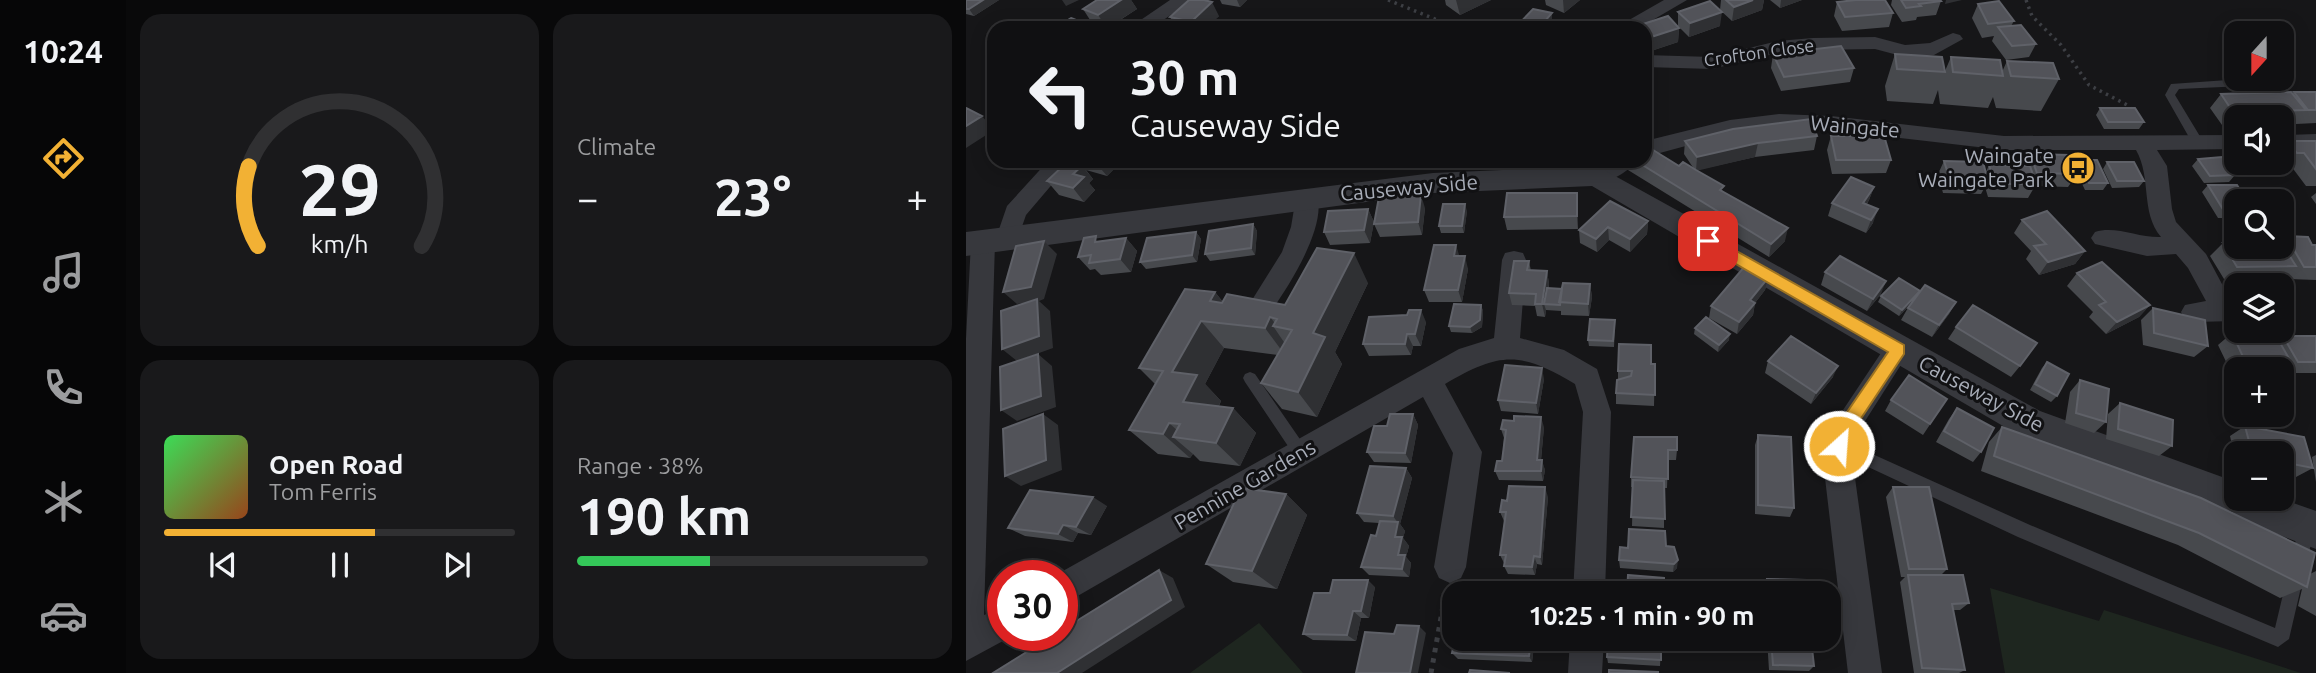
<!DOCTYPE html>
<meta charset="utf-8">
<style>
:root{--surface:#101012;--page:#19191b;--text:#f1f3f6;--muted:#9c9d9f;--line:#303032;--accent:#f2b134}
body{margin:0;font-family:Ubuntu,sans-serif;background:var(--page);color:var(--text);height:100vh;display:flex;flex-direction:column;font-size:26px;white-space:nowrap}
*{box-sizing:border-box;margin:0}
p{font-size:23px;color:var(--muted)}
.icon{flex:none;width:38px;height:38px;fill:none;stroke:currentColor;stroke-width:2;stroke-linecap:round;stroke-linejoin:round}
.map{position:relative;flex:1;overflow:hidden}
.drawer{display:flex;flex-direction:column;gap:14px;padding:14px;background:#09090a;width:840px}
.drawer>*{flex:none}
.guide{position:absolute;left:21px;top:21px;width:665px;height:147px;border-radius:21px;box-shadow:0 4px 18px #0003,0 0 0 2px var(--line);background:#101012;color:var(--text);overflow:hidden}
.needle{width:46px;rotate:201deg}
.tools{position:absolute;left:1258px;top:21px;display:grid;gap:14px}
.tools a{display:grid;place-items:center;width:70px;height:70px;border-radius:14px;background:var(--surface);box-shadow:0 4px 18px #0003,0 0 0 2px var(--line);font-size:35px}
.speed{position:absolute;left:21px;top:560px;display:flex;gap:14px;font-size:35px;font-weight:700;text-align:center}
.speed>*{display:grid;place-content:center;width:91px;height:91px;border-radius:50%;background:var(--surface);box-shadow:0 4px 18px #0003,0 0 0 2px var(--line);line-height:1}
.speed .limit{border:10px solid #d22;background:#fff;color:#111}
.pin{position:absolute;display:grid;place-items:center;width:60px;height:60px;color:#fff;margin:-30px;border-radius:14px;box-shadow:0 4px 10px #0006}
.me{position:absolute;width:77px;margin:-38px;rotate:26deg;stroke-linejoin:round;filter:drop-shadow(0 0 5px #0008)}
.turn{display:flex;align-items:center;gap:24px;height:147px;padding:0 28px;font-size:32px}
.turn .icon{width:91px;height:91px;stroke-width:2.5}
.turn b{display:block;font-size:49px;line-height:60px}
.big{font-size:52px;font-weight:700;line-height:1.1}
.drawer .tile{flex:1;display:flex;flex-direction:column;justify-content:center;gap:10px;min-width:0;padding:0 24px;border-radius:21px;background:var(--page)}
.drawer .dial{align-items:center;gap:0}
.dial svg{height:182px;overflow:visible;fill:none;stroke:var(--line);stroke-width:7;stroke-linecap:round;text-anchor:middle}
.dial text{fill:var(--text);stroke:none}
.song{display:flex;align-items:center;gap:21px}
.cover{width:84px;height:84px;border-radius:10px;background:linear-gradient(135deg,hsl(130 70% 55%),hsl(20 70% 35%))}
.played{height:7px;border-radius:4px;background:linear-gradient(90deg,var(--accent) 60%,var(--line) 60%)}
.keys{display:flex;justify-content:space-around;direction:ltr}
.heat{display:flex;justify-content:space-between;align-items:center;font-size:38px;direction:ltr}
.charge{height:10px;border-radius:5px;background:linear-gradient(90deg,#34c759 38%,var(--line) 0)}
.drawer .tiles{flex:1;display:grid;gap:14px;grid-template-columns:repeat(2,1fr)}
.trip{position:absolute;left:476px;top:581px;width:399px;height:70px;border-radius:21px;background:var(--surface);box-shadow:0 4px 18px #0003,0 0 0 2px var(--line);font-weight:700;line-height:70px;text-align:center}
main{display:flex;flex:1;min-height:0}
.menu{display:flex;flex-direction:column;width:126px;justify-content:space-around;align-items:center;background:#060607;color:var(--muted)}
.menu .icon{width:49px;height:49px}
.menu .current{color:var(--accent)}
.menu b{font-size:32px;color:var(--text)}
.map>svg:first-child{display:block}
</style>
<main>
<nav class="menu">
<b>10:24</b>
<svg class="icon current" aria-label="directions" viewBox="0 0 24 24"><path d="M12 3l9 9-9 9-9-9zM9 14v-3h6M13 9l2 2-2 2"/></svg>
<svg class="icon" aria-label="music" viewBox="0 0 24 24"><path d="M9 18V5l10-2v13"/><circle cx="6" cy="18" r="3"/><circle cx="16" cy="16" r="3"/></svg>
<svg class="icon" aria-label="phone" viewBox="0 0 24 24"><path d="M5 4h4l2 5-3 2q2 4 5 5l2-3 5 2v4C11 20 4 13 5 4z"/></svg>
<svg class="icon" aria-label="climate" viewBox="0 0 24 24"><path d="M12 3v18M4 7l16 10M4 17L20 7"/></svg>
<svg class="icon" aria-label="car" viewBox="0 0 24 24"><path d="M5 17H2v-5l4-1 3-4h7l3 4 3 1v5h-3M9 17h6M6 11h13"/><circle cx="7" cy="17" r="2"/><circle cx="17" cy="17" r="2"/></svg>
</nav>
<section class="drawer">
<div class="tiles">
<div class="tile dial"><svg viewBox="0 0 100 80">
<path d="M14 69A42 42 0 1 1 86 69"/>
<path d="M14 69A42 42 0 0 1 10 34" stroke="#f2b134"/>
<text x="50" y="56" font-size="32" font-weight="700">29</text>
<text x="50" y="72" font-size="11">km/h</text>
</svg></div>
<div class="tile"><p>Climate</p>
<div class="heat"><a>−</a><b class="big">23°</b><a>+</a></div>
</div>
<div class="tile">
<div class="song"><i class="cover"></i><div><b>Open Road</b><p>Tom Ferris</p></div></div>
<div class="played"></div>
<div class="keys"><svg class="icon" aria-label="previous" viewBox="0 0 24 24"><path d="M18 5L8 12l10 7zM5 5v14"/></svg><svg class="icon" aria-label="pause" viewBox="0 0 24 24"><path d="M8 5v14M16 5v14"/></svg><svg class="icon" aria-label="next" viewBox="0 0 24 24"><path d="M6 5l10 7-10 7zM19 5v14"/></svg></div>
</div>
<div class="tile"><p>Range · 38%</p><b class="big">190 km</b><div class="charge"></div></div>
</div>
</section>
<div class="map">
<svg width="1350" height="673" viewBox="0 0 1350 673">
<rect width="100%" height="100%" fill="#161618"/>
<path fill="#1e261f" d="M1024,588L1133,621L1138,610L1335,673H1039Z
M293,623L337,673H224Z"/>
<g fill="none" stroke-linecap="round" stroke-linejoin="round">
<path stroke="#3d3f44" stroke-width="3.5" stroke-dasharray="2.5 4.5" stroke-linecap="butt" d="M422,0L491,28
M1060,0L1066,16L1095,45L1123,85L1163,106L1167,113"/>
<path stroke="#3d3f44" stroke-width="5" stroke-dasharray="4.5 6" stroke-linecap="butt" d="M465,673L479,595"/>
<path fill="#37383d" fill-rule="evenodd" d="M1276,79H1288L1278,86L1213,89L1209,95L1238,143L1232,147L1228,146L1199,95L1205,84Z
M284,372L289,374L340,448L343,453L340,458L335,460L330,458L279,382L277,378L279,374Z
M873,439L1064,525L1309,628L1333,527L1335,521L1341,519L1347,521L1349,527L1323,639L1312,647L1052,537L868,451L865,446L868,441Z"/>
<path fill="#37383d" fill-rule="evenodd" d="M204,0H226L186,28H163Z
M698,0H721L673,28H649Z
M987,33L994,35L997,39L968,55L939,57L909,49L847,50L812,53L746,69L679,67V55L746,57L812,41L847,38L909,37L939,45L964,43Z
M813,114L865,116L1038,136L1270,135V149L1191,150L1201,166L1206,209L1210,222L1240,254L1265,301H1270V321L1228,322L1219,319L1215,312L1219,305L1240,301L1222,268L1210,254L1181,256L1129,244L1125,238L1129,232C1149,225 1173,238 1195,237C1174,212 1186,178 1170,150H1038L865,130L813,128L764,134L679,157V141L764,120Z
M1350,134V148L1316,149V135Z
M82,161H106L60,215L50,244L42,247L34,244L30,238L41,206Z
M640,161H669C662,174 637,186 623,182L620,176L623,170Z
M341,189L349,191C365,220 324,284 308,307L299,310L290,307L286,300L316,252L325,227L330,197L333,191Z
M17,233L25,236L29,242L18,615L37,607V635H48L0,661V339L5,242L9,236Z
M548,251L557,253L560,260L554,338L598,350L631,369L645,412L639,593H607L617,412L609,384C554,351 534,352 479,384L516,452L500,567L495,578L484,583L473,578L468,567L487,453L457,397L96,605V576H88L493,349L528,338L536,260L539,253Z
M932,338L941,341L945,349L887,440L889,478L916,673H882L859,478V437L923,341Z
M604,639H638L636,673H602Z"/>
<path fill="#37383d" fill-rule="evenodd" d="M631,166L1074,411L1270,482V499H1316L1350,511V549L1049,433L626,186L467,193L0,256V232L467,173Z"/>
</g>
<path fill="#47494d" d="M0,0H33L8,16L0,14Z
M131,0H165L171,9L142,28H140L126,23L117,9Z
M254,0H281L274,7L256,4Z
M479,0H525L494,15L480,5Z
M579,0H614L598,13L580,5Z
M755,0H798L796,10L766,21L754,10Z
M804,0H836L814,8Z
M926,0H974L975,1L970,15L951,17L950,20L936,22L925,5Z
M871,2L927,13L923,27L876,31L868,16Z
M1012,4L1048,21L1045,26L1070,44L1063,57L1040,60L1026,41L1028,36L1016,38L1006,18Z
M712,12L754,26L723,37L712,26Z
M253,16L240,28H210L204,17Z
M671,26L713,28L712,42L682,52L679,49V28H671Z
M807,54L888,68L884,82L815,91L805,68Z
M929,54L979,71L985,57L1036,72L1041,61L1093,79L1075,111L1030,108L1027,97L1022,108L974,104L972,90L967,104L921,101L919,86Z
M1328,92H1350V123L1330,124L1329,122L1327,124H1316V117H1270V125H1256L1244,108L1255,94H1326Z
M1134,108L1178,122L1173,129H1138L1130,115Z
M900,132L925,160L920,173L866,174L861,150L865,136H899Z
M851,136L848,150L789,157L731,170L819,241L803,257L662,170V161H679L728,169L718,154L719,141Z
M1322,141H1350V186H1340L1325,166H1318L1316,163V148Z
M1064,154L1111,174L1102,187L1069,186L1062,198L1022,197L1019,187L1015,194L977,193L972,174L978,161L1020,172L1023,165L1057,166Z
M1232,159L1269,175L1263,182L1238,183L1226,166Z
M1113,160L1142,183L1137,190H1119L1108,167Z
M107,161H147L151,166L141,176L120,170L127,179L123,183L129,190L118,202L93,195L81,181L110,164Z
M1141,162L1178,181L1173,187L1146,188L1137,169Z
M1242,185L1270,201V218H1252L1236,192Z
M908,187L903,200L901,204L907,223L900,233L862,216L866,203Z
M611,193L612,229L541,230L538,217Z
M1350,193V204L1345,197Z
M459,208L456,235L414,237L408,224Z
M402,209L408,222L404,243L364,245L358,232Z
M501,211L498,233H475L473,226Z
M1056,220L1119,251L1109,264L1073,275L1060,259L1065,251L1048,233Z
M682,221L681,234L664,252L643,240L631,252L614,243L613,230Z
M287,224L291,231L289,255L244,261L239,254Z
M230,232L235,239L231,262L180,269L174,262Z
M1320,236L1346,245H1350V280L1323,279L1320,274L1316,278L1258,279L1244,256L1257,243H1265L1270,237V247H1316V240Z
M160,238L171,251L165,272L135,275L129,269L124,270L112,257L134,241Z
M494,256L502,269L496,302H463L458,290Z
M563,261L565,271H581L583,284V288L596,289L624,284L626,297L623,316L595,315V311L580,310L579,317L571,316L569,306L546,305L543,293Z
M859,272L915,294L901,311L855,285Z
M1111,273L1184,305L1173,317L1140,334L1123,317L1127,312L1101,286Z
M802,278L799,290L789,303L787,315L771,334L743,318L745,306Z
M402,283L369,352L376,364L351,417L316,409L295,383L312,355L258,348L239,384L255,401L253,406L267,408L290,433L274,466L234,461L227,454L224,458L192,454L163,430L189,384L173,368L249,292L257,302L319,305Z
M954,291L990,302L983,314L966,337L935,320L943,306L933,316L912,302L915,296Z
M515,305L517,311L516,327L506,333L485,332L483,326Z
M1187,308L1242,346L1228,357L1177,345L1175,320Z
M460,322L455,346H447L445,355L403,356L397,344Z
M649,326L648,347L623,346L622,340Z
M990,327L1054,366L1045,377L982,339Z
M729,328L763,340L752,352L728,334Z
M1266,333L1312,339L1317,336H1350V373H1316V369H1270V373L1265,372L1252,345Z
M802,361L867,377L845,404L799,373Z
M1081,362L1091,396L1085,402L1064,390L1076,368Z
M685,364H689L688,406L650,404V393L652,379V371Z
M578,379L572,414L535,411L532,400Z
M1114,380L1140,422L1128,433L1099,423L1104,392Z
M981,399L957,435L919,411L925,400Z
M1154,403L1206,446L1193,456L1140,439L1142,414Z
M991,408L1015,452L1007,462L970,442L983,419Z
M447,414L452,425L445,463L408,462L401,452L421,426Z
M1279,426L1347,468L1330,477L1316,475V453H1270V463L1264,436Z
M578,427L575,460L579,470L577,481L533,480L529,471L536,461L538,438L535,429Z
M1036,427L1344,574L1350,571V616L1332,606L1336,589L1314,598L1212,545L1015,471L1023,442Z
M792,435L828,508L824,517L789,514V445Z
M668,437L711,450L710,460H702L701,488H698V528L666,526L667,487H665V477Z
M1350,455V482L1346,457Z
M440,468L446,478L434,524L439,531L437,538L443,546L440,557L445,563L443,577L403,575L395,567L410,536L413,523L398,522L391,513Z
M927,487L981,569L975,575L1003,603L994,610H987L999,670L993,673H948L934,582L939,577H935L920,497Z
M320,494L341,515L311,589L267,582L240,564Z
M582,497L576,565L571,564L569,575L542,574L538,566L539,563H538L534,555L539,521H538L534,512L541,501Z
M141,506L125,535L112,533L107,542L59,536L42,528Z
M700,546L711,568L707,572L654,568L653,560Z
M801,579L841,593H798V586Z
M409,587L403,618H395L390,641L347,640L337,634L364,593Z
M642,639H705L703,647L695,646L694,666L642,663L641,657Z
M801,639H845L848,666L843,671L803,670Z
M568,646L566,662L492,659L486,653Z"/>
<path fill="#2f3033" d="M17,0H33L8,16L3,9Z
M96,0H113L100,6Z
M155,0H165L171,9L141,28L132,15Z
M271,0H281L274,7Z
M490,0H525L494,15Z
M597,0H614L598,13Z
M787,0H798L796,10L766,21L768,7Z
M815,0H836L814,8Z
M980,0H996L979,4Z
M246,2L253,16L240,28H228L225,22Z
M756,12L754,26L723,37L724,23Z
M586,13V21L580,28H573Z
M713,28L712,42L682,52V38Z
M16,116L28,130L0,148V126Z
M792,143L789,157L730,171L731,157Z
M132,161H147L151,166L141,176L130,163Z
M116,166L127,179L123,183L129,190L118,202L107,188V174Z
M908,187L903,200L893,216L897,203Z
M611,193L612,206V229L611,216Z
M455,195L459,208L456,235L452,222Z
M499,204L501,211L498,233L496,226Z
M402,209L408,222L404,243L398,230Z
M912,209L907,223L900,233L905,220Z
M682,221L681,234L664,252V239Z
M287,224L291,231L289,255L285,248Z
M642,227L643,240L631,252L630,239Z
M822,228L819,241L803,257L805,244Z
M230,232L235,239L231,262L226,255Z
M160,238L171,251L165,272L154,259Z
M78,241L91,254L78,299L73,301L84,311L87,348L51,361L36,349L71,301L51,304L37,292Z
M490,245L494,258L488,256Z
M1119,251L1109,264L1073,275L1082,262Z
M388,253L402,283L369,352L376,364L351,417L332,392L347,333Z
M499,256L502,269L496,302L492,290Z
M581,271L583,284L581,304H578L580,310L579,317L576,304Z
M802,278L799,290L782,312L784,300Z
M920,281L915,294L901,311L907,299Z
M624,284L626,297L623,316L622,304Z
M954,291L951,297L933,316L936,310Z
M249,292L271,321L244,301Z
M990,302L983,314L966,337L973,325Z
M789,303L787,315L771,334L773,322Z
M515,305L517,311L516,327L506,333L504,327Z
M1184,305L1173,317L1140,334L1151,322Z
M455,310L460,322L455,346L449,334Z
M304,317L312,327L307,326L322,348L319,355L299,328Z
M235,321L258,348L239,384L255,401L242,427L217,402L206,372Z
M441,334L447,346L445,355L439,344Z
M764,334L763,340L752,352L753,345Z
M72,354L86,366L90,407L51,421L35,410Z
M872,366L867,377L845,404L850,393Z
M576,368L578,379L572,414L570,403Z
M267,408L290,433L274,466L250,443Z
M77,414L92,425L96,470L55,486L39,476Z
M447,414L452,425L445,463L439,453Z
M575,417L578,427L574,470L571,460Z
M203,423L221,439L207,437L227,454L224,458L197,434Z
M576,460L579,470L577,481L575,471Z
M440,468L446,478L434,524L439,531L437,538L443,546L440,557L445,563L443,577L436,569L432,555L429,537L432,523L427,516Z
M579,487L582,497L576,565L574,557Z
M320,494L341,515L311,589L286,571Z
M127,497L141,506L125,535L110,527Z
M97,525L112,533L107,542L92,534Z
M568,556L571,564L569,575L566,567Z
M712,560L711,568L707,572L708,564Z
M193,570L207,578L219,607L116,673H91Z
M402,580L409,587L403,618L395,611Z
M387,611L395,618L390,641L381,635Z
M453,626L460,633L452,673H444Z
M565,640L568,646L566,662L563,656Z"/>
<path fill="#525359" stroke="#5f6168" stroke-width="2" d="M0,0H17L3,9H0Z
M131,0H155L132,15L117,9Z
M223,0H238L246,2L225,22L204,17Z
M760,0H787L768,7Z
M890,0H919L927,13L879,17L871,2Z
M935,0H974L975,1L953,4L955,6L940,8Z
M744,1L756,12L724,23L712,12Z
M1033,1L1048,21L1022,24L1012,4Z
M567,9L586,13L573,28H549Z
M702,16L713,28L682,38L679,35V28H673L671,26Z
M105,18L120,24L113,28H89Z
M181,25L194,28H177Z
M1055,25L1070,44L1046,46L1032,27Z
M875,46L888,68L818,77L807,54Z
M929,54L976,57L979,72L931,69Z
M985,57L1034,60L1037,76L987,72Z
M1041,61L1087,63L1093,79L1045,76Z
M1325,92L1340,110L1267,112L1255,94Z
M1328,92H1350V110H1342Z
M0,108L16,116L0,126Z
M1134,108H1169L1178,122H1142Z
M845,119L851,136L792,143L731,157L719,141L767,129Z
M900,132H917L925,160H870L865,136H901Z
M1322,141H1350V169L1338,153H1331Z
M679,145L713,166L717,162L730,170L758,186L754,190L822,228L805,244L670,161H679Z
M1064,154L1103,155L1111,174L1071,173Z
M1256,157L1269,175L1244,176L1232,159Z
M1113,160H1131L1142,183H1123Z
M978,161L1017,162L1022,181L984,180Z
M101,162L116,166L107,174L118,177L107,188L81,181Z
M1141,162H1168L1178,181H1151Z
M1023,165L1064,166L1070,184H1029Z
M885,177L908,187L897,203L912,209L905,220L866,203Z
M1242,185H1271L1281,201H1270V211H1258Z
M541,193H611V216L538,217Z
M455,195L452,222L408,224L413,197Z
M644,201L682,221L664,239L642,227L630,239L613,230Z
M477,204H499L496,226H473Z
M402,209L398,230L358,232L362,211Z
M1081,211L1119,251L1082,262L1068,246L1080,244L1056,220Z
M287,224L285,248L239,254L243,231Z
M230,232L226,255L174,262L181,238Z
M130,236L129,242L160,238L154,259L123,263L125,255L112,257L118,238Z
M1320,236L1342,237L1346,245H1350V267H1338Z
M78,241L65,287L37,292L50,246Z
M1257,243H1270V247H1316V244L1330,266L1271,267Z
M468,245H490L488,256H499L492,290H458Z
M351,248L388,253L347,333L359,337L332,392L295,383L326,330L307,326L311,319L304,317L299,328L235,321L206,372L231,375L217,402L267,408L250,443L207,437L214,424L203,423L197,434L163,430L197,371L173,368L219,289L249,292L244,301L256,303L261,294L319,305Z
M874,256L920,281L907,299L859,272Z
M548,261H563L561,270L581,271L576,304H569L570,294L543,293Z
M1136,262L1184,305L1151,322L1133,305L1140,302L1111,273Z
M779,266L802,278L784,300L789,303L773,322L745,306Z
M933,278L954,291L936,310L915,296Z
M597,283L624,284L622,304L593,302Z
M959,285L990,302L973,325L942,308Z
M581,288L596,289L594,305L578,304Z
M71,299L73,336L36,349L35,311Z
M488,304L515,305L514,320L504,327L483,326Z
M1007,305L1071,343L1054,366L990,327Z
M1187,308L1239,320L1242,346L1188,333Z
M443,310H455L449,334H441L439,344H397L403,317L441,315Z
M740,317L764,334L753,345L729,328Z
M624,319L649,320L647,341L622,340Z
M1266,333L1309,334L1325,362L1279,361Z
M825,336L872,366L850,393L802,361Z
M1317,336H1350V362H1332Z
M653,344L685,345V364H689V395L650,393L651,380L665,376L666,371H652Z
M72,354L75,396L35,410L34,367Z
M1081,362L1103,374L1091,396L1069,384Z
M539,365L576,368L570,403L532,400Z
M943,375L981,399L964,424L925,400Z
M1114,380L1143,389L1140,422L1110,413Z
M1154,403L1207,420L1206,446L1152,429Z
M991,408L1028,428L1015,452L978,431Z
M77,414L80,460L39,476L37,429Z
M424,414H447L439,453L401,452L408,426H421Z
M548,416L575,417L571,460H576L575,471H529L531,461H536L540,430L535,429L537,420L548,421Z
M1279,426L1338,437L1347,468L1316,462V453H1286Z
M1036,427L1235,498L1349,553L1341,587L1233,533L1028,456Z
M792,435L825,437L828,508L792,505Z
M668,437H711V450H702V479L665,477Z
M404,466L440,468L427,516L391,513Z
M667,480L698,481L699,519L665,517Z
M543,486L579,487L574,557L568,556L566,567L538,566L540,555H534L540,512H534L536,500L541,501Z
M927,487H963L981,569H943Z
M275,488L320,494L286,571L240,564Z
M64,490L127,497L110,527L97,525L92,534L42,528Z
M414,521L432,522L429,537H436L432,555H439L436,569L395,567L405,535L410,536Z
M663,529L699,531L700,546L708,547L712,560L708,564L653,560L654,547L662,548Z
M193,570L205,600L91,673H27L88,635H96V630Z
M662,575L698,578V592L704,593H661Z
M942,575H997L1003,603L986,604L999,670L956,668Z
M801,579L840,580L841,593H802Z
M367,580H402L395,611H387L381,635L337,634L348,593H364Z
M431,625L453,626L444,673H390L399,632L428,634Z
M489,639L565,640L563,656L486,653Z
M642,639H704V641L695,640V660L641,657Z
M805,639H845L848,666L807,665Z
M504,670L544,673H503Z
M643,670L692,672V673H643Z"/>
<path fill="#f2b134" stroke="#9d7322" stroke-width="2" d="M742,235L938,345V354L882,438L879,452H867L864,437L922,352L737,245L735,241Z"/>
<defs>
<symbol id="bus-disc" viewBox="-11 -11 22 22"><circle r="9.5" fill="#f2b134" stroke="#111113"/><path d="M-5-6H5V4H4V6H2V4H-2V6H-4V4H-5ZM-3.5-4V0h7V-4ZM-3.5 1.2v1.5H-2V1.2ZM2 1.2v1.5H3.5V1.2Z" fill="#111"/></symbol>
</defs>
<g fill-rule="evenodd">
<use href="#bus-disc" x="1093" y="149" width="38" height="38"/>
</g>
<g text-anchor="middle" stroke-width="6" stroke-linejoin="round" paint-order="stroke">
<g font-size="18" fill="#a8adb8" stroke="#111113">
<text transform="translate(793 53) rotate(-8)" y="6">Crofton Close</text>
</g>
<g font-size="21" fill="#a8adb8" stroke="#111113">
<text transform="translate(889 127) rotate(5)" y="7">Waingate</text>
<text transform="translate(443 188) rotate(-5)" y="7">Causeway Side</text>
<text transform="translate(1015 394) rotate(28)" y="7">Causeway Side</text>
<text transform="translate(279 485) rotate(-30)" y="7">Pennine Gardens</text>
</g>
<g font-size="21" fill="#a8adb8" stroke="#111113" text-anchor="end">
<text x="1088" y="163">Waingate<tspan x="1088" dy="24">Waingate Park</tspan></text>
</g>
</g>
</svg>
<div class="tools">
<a><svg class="needle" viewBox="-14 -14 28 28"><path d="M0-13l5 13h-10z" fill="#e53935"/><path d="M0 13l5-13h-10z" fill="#9c9d9f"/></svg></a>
<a><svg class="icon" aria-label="sound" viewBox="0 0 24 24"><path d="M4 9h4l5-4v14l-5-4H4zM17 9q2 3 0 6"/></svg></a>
<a><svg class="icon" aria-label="search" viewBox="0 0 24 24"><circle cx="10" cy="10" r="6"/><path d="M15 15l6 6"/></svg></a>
<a><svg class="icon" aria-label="layers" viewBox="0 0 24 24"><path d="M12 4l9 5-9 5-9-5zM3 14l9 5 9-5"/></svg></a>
<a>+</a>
<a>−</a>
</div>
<div class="speed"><div class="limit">30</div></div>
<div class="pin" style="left:742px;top:241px;background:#d93025"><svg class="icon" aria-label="arrive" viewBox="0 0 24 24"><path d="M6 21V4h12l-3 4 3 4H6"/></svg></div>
<svg class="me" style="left:873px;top:446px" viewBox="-20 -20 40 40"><circle r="17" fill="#f2b134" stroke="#fff" stroke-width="3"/><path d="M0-11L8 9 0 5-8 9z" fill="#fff"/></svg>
<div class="trip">10:25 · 1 min · 90 m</div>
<div class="guide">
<div class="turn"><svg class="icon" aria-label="left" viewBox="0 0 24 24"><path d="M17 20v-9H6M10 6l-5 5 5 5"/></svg><div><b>30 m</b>Causeway Side</div></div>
</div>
</div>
</main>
